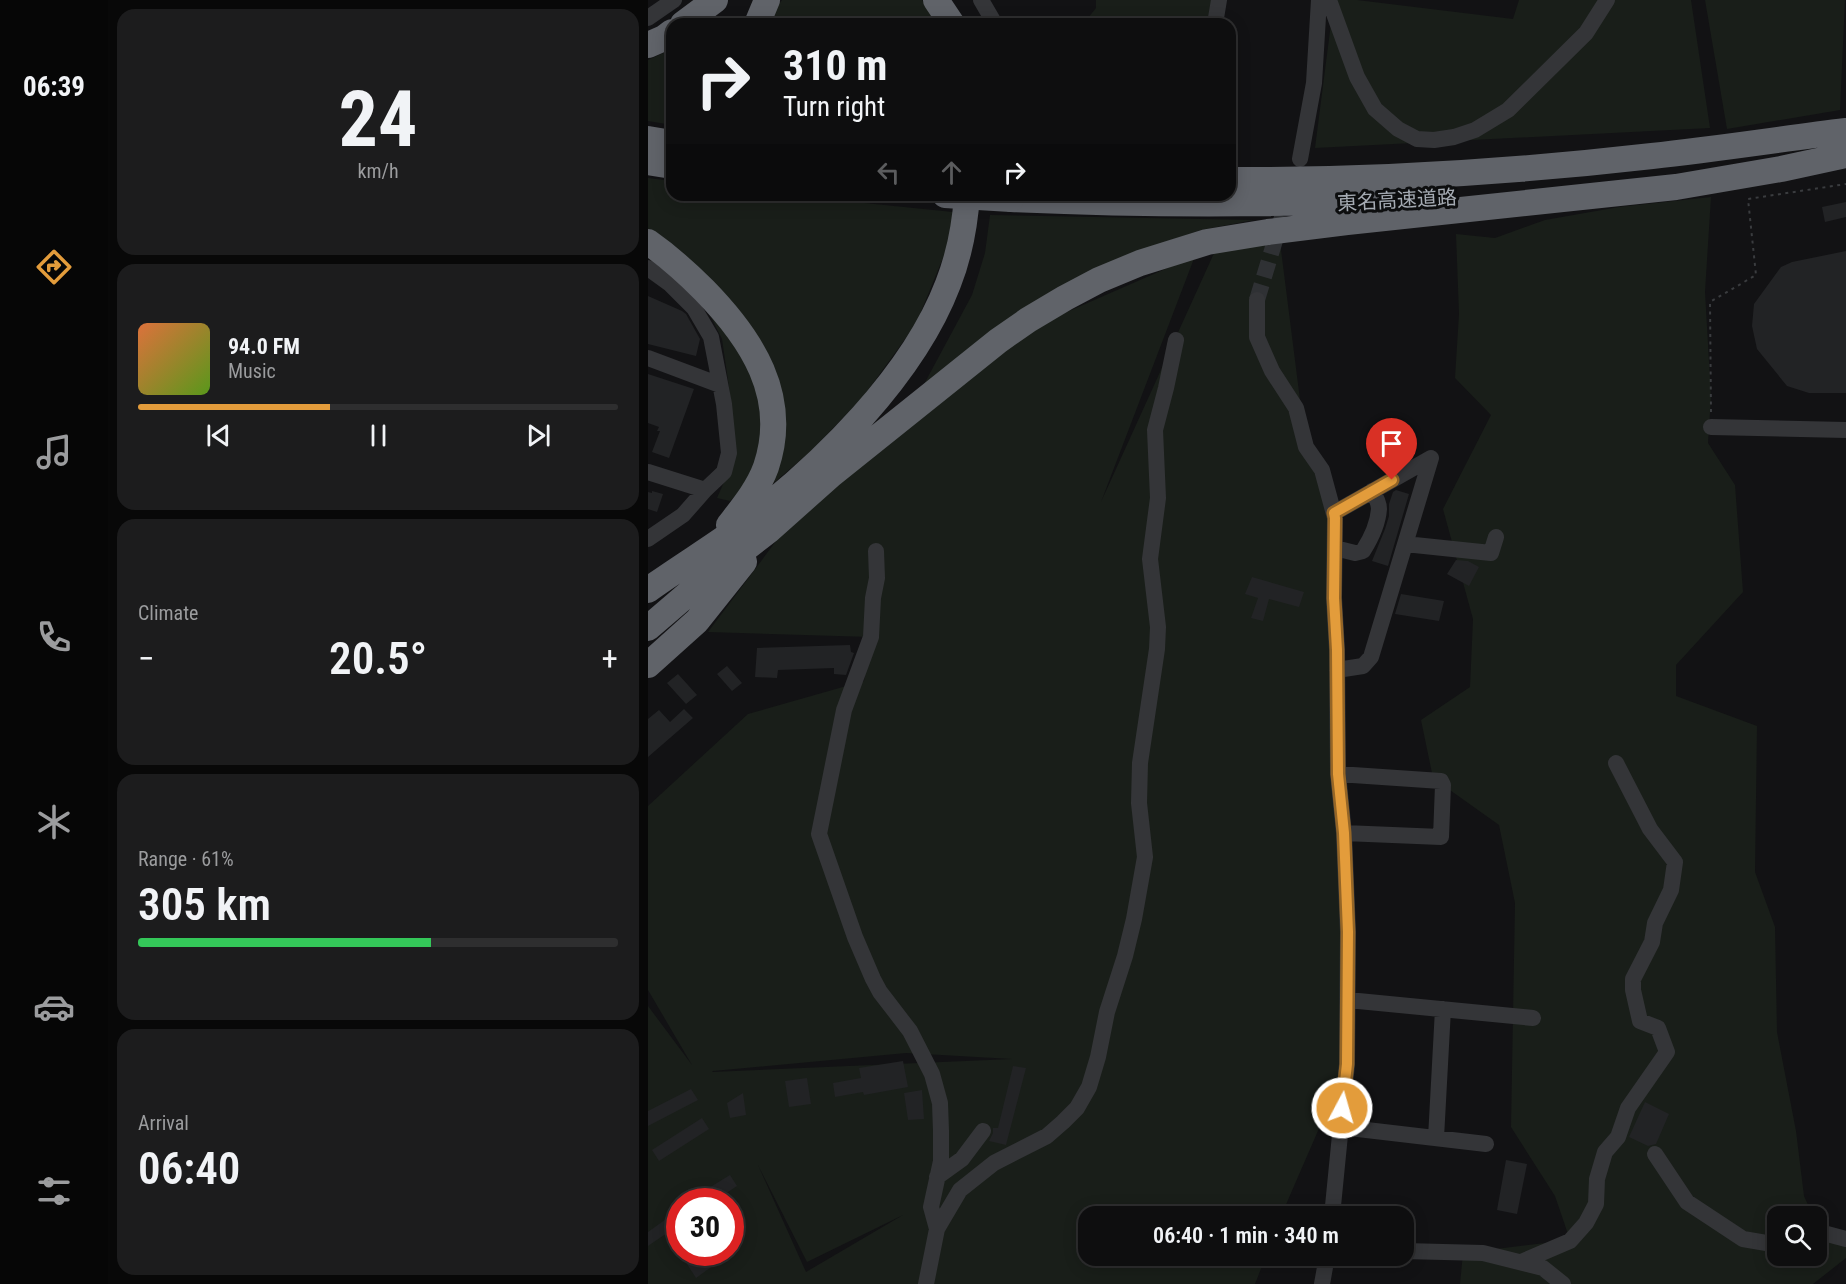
<!DOCTYPE html>
<meta charset="utf-8">
<style>
:root{--surface:#0e0e0f;--page:#1c1c1d;--text:#f1f3f6;--muted:#9b9c9e;--line:#2e2e2f;--accent:#e39c3b}
body{margin:0;font-family:"Roboto Condensed","Noto Sans JP",sans-serif;background:var(--page);color:var(--text);height:100vh;display:flex;flex-direction:column;font-size:22px;white-space:nowrap}
*{box-sizing:border-box;margin:0}
p{font-size:20px;color:var(--muted)}
.icon{flex:none;width:33px;height:33px;fill:none;stroke:currentColor;stroke-width:2;stroke-linecap:round;stroke-linejoin:round}
.map{position:relative;flex:1;overflow:hidden}
.drawer{display:flex;flex-direction:column;gap:9px;padding:9px;background:#080808;width:540px}
.drawer>*{flex:none}
.banner{position:absolute;left:18px;top:18px;width:570px;height:183px;border-radius:18px;box-shadow:0 3px 15px #0003,0 0 0 2px var(--line);background:#0e0e0f;color:var(--text);overflow:hidden}
.buttons{position:absolute;left:1119px;top:1206px;display:grid;gap:12px}
.buttons a{display:grid;place-items:center;width:60px;height:60px;border-radius:12px;background:var(--surface);box-shadow:0 3px 15px #0003,0 0 0 2px var(--line);font-size:30px}
.speed{position:absolute;left:18px;top:1188px;display:flex;gap:12px;font-size:30px;font-weight:700;text-align:center}
.speed>*{display:grid;place-content:center;width:78px;height:78px;border-radius:50%;background:var(--surface);box-shadow:0 3px 15px #0003,0 0 0 2px var(--line);line-height:1}
.speed .limit{border:9px solid #d22;background:#fff;color:#111}
.pin{position:absolute;display:grid;place-items:center;width:51px;height:51px;color:#fff;margin:-62px -26px;border-radius:50% 50% 50% 0;rotate:-45deg;box-shadow:0 0 6px #0007}
.pin .icon{rotate:45deg}
.me{position:absolute;width:66px;margin:-33px;rotate:6deg;stroke-linejoin:round;filter:drop-shadow(0 0 4px #0008)}
.turn{display:flex;align-items:center;gap:21px;height:126px;padding:0 18px;font-size:27px}
.turn .icon{width:78px;height:78px;stroke-width:2.5}
.turn b{display:block;font-size:42px;line-height:51px}
.lanes{display:flex;align-items:center;height:57px;padding:0 18px;background:#0003;justify-content:center;gap:30px;direction:ltr}
.lanes .off{opacity:.35}
.big{font-size:45px;font-weight:600;line-height:1.1}
.drawer .widget{flex:1;display:flex;flex-direction:column;justify-content:center;gap:9px;min-width:0;padding:0 21px;border-radius:18px;background:var(--page)}
.drawer .dial{align-items:center;gap:0}
.dial b{font-size:78px;line-height:1}
.song{display:flex;align-items:center;gap:18px}
.cover{width:72px;height:72px;border-radius:9px;background:linear-gradient(135deg,hsl(20 70% 55%),hsl(90 70% 35%))}
.played{height:6px;border-radius:3px;background:linear-gradient(90deg,var(--accent) 40%,var(--line) 40%)}
.keys{display:flex;justify-content:space-around;direction:ltr}
.heat{display:flex;justify-content:space-between;align-items:center;font-size:33px;direction:ltr}
.charge{height:9px;border-radius:4px;background:linear-gradient(90deg,#34c759 61%,var(--line) 0)}
.trip{position:absolute;left:430px;top:1206px;width:336px;height:60px;border-radius:18px;background:var(--surface);box-shadow:0 3px 15px #0003,0 0 0 2px var(--line);font-weight:600;line-height:60px;text-align:center}
main{display:flex;flex:1;min-height:0}
.tab-bar{display:flex;flex-direction:column;width:108px;justify-content:space-around;align-items:center;background:#060606;color:var(--muted)}
.tab-bar .icon{width:42px;height:42px}
.tab-bar .on{color:var(--accent)}
.tab-bar b{font-size:27px;color:var(--text)}
.map>svg:first-child{display:block}
</style>
<main>
<nav class="tab-bar">
<b>06:39</b>
<svg class="icon on" aria-label="directions" viewBox="0 0 24 24"><path d="M12 3l9 9-9 9-9-9zM9 14v-3h6M13 9l2 2-2 2"/></svg>
<svg class="icon" aria-label="music" viewBox="0 0 24 24"><path d="M9 18V5l10-2v13"/><circle cx="6" cy="18" r="3"/><circle cx="16" cy="16" r="3"/></svg>
<svg class="icon" aria-label="phone" viewBox="0 0 24 24"><path d="M5 4h4l2 5-3 2q2 4 5 5l2-3 5 2v4C11 20 4 13 5 4z"/></svg>
<svg class="icon" aria-label="climate" viewBox="0 0 24 24"><path d="M12 3v18M4 7l16 10M4 17L20 7"/></svg>
<svg class="icon" aria-label="car" viewBox="0 0 24 24"><path d="M5 17H2v-5l4-1 3-4h7l3 4 3 1v5h-3M9 17h6M6 11h13"/><circle cx="7" cy="17" r="2"/><circle cx="17" cy="17" r="2"/></svg>
<svg class="icon" aria-label="filters" viewBox="0 0 24 24"><path d="M4 7h16M4 17h16"/><circle cx="9" cy="7" r="2"/><circle cx="15" cy="17" r="2"/></svg>
</nav>
<section class="drawer">
<div class="widget dial"><b>24</b><p>km/h</p></div>
<div class="widget">
<div class="song"><i class="cover"></i><div><b>94.0 FM</b><p>Music</p></div></div>
<div class="played"></div>
<div class="keys"><svg class="icon" aria-label="previous" viewBox="0 0 24 24"><path d="M18 5L8 12l10 7zM5 5v14"/></svg><svg class="icon" aria-label="pause" viewBox="0 0 24 24"><path d="M8 5v14M16 5v14"/></svg><svg class="icon" aria-label="next" viewBox="0 0 24 24"><path d="M6 5l10 7-10 7zM19 5v14"/></svg></div>
</div>
<div class="widget"><p>Climate</p>
<div class="heat"><a>−</a><b class="big">20.5°</b><a>+</a></div>
</div>
<div class="widget"><p>Range · 61%</p><b class="big">305 km</b><div class="charge"></div></div>
<div class="widget"><p>Arrival</p><b class="big">06:40</b></div>
</section>
<div class="map">
<svg width="1198" height="1284" viewBox="0 0 1198 1284">
<rect width="100%" height="100%" fill="#121214"/>
<path fill="#191e19" fill-rule="evenodd" d="M134,0H274L292,24H122L125,13Z
M448,0H564L560,24H371L373,21L436,23L448,8Z
M686,0H709L865,19L871,0H1043L1062,128L667,148Z
M1057,0H1197L1192,110L1079,129Z
M24,49V125L0,121V60Z
M0,178L24,181V195H138L305,212L301,243L268,324L215,397L163,451L121,487L131,395L0,231Z
M1063,197L1057,292L1063,397L1060,443L1087,485L1095,592L1028,665V696L1109,726L1107,872L1127,927L1129,1032L1148,1131L1156,1196L1165,1216H1130V1256H1168L1169,1225L1198,1234V1258L1165,1284H812L815,1253L922,1240L907,1196L863,1127L867,903L851,825L785,778L773,720L822,687L825,619L795,509L843,415L807,378L811,314L808,234L847,238L897,220L971,207Z
M342,215L606,220L553,230L509,245L274,388L324,295L337,253Z
M632,242L658,447L684,511L699,1064L633,1216H441V1256H618L607,1284H0V1006L44,1065L0,990V806L100,714L216,681L223,637L60,632L167,489L380,329L547,256L453,502L567,251ZM258,1053L364,1059L64,1072L65,1071ZM110,1165L159,1262L255,1215L158,1272ZM32,1202H82V1252H32Z
M58,307L81,331L113,388L117,441L100,484L82,501L69,498L83,466L87,441L81,387L74,339Z"/>
<path fill="#222325" d="M1198,202V217L1177,222L1174,207Z
M1198,251V393H1161L1139,386L1109,349L1104,326L1106,304L1133,267L1144,262Z
M0,296L34,311L38,314L52,339L48,356L0,344Z
M0,374L46,389L21,458L4,452L12,431H9L11,427L0,423Z
M748,490L761,494L740,566L724,561L737,529L741,516V504L745,492Z
M4,491L15,494L9,512L0,509V492L4,493Z
M808,560L820,561L831,567L821,586L799,574Z
M604,577L656,592L651,607L621,599L615,621L603,618L610,598L597,594Z
M753,594L796,601L791,621L747,614Z
M202,645L203,652L206,653L198,675L186,674V668L130,670L129,678L107,677L109,648Z
M79,666L94,683L84,691L69,674Z
M30,674L49,695L38,704L19,683Z
M36,709L45,718L0,757V719L11,710L22,722Z
M255,1061L260,1087L216,1095L215,1092L187,1097L185,1083L213,1078L211,1068Z
M365,1066L378,1068L358,1145L341,1141L345,1133V1128H350Z
M159,1078L163,1104L141,1107L137,1081Z
M43,1089L50,1100L0,1126V1111Z
M274,1090L276,1119L260,1120L256,1093Z
M95,1093L98,1115L82,1118L79,1103Z
M997,1102L1021,1114L1008,1144L1000,1146L981,1137Z
M54,1118L61,1129L11,1161L4,1150Z
M858,1160L879,1164L869,1214L849,1210Z
M82,1175L89,1186L77,1194L63,1202H38Z
M32,1209V1228L21,1235L19,1233L0,1246V1232Z
M55,1252H84L48,1278L39,1264Z"/>
<g fill="none" stroke-linecap="round" stroke-linejoin="round">
<path stroke="#2f3134" stroke-width="16" stroke-dasharray="16 8" stroke-linecap="butt" d="M609,300L641,194"/>
<path stroke="#3a3c3f" stroke-width="2" stroke-dasharray="3 4.5" stroke-linecap="butt" d="M1063,412L1062,302L1108,275L1100,199L1198,184"/>
<path stroke="#343538" stroke-width="16" d="M333,0L347,24
M681,0L709,77L727,109L750,129L769,139L786,140L806,137L827,130L860,110L938,33L959,0
M0,18L26,0
M567,24L571,0
M652,159L666,83L671,0
M0,268L22,284L46,308L63,337L76,404L81,453L76,472L57,490L35,515L0,539
M609,300V337L624,371L648,408L658,447L674,470L687,518L686,598L689,650L690,774L696,833L700,932L699,1064L684,1216
M0,358L72,385
M1063,427L1198,430
M0,472L57,490
M686,513L783,458L723,657L715,666L689,670
M757,544L843,553L848,537
M687,548L707,553L715,551C722,540 730,523 731,509C731,502 728,497 724,491
M228,551L229,578L225,598L223,637L196,710L171,834L207,937L225,979L232,992L262,1031L284,1074L292,1103L293,1131V1161L283,1207L289,1229
M690,774L793,781L795,785L793,837L696,833
M700,1000L885,1018
M693,1127L838,1144
M788,1138L795,1009
M1007,1154L1039,1202L1095,1239L1130,1245
M289,1177L314,1159L335,1131
M1168,1231L1198,1239
M756,1251L835,1253L895,1268L915,1284
M873,1262L922,1241L938,1223L948,1204L949,1179L957,1152L970,1137L980,1108L1019,1052L1010,1028L992,1021L985,990V979L1004,942L1007,923L1023,890L1027,862L1002,829L968,763
M278,1284L289,1229L312,1190L346,1163L399,1136L415,1122L429,1108L441,1087L450,1057L459,1012L477,956L486,919L497,857L491,803L492,763L509,649L510,627L502,559L510,498L507,430L518,388L528,340
M674,1284L679,1256"/>
<path stroke="#606369" stroke-width="26" d="M288,0L304,24
M35,24L67,0
M109,24L119,0
M0,45L16,38L24,32
M0,139L24,143
M0,162L24,166
M582,180C723,181 864,172 1004,156C1069,149 1133,139 1198,131
M363,199C495,205 627,205 759,199
M0,242C20,256 39,273 56,290C103,338 142,396 118,467C110,489 95,507 81,525
M0,590C32,567 67,546 98,523C175,464 265,376 300,284C311,256 317,225 319,195
M0,628L49,586L120,531L184,474L350,341L380,320L417,298L451,280L492,263L559,242L620,232L699,222L1028,187L1133,169L1198,155
M0,665L49,621L96,562"/>
<path stroke="#606369" stroke-width="26" d="M297,195L363,199"/>
</g>
<g fill="none" stroke-linecap="round" stroke-linejoin="round">
<defs>
<path id="route" d="M694,1108L699,1064L700,932L696,833L690,774L689,650L686,598L687,518L686,513L744,480"/>
</defs>
<use href="#route" stroke="#946526" stroke-width="15"/>
<use href="#route" stroke="#e39c3b" stroke-width="10"/>
</g>
<g text-anchor="middle" stroke-width="6" stroke-linejoin="round" paint-order="stroke">
<g font-size="20" fill="#a5abb3" stroke="#0d0e0f">
<text transform="translate(749 200) rotate(-3)" y="7">東名高速道路</text>
</g>
</g>
</svg>
<div class="buttons">
<a><svg class="icon" aria-label="search" viewBox="0 0 24 24"><circle cx="10" cy="10" r="6"/><path d="M15 15l6 6"/></svg></a>
</div>
<div class="speed"><div class="limit">30</div></div>
<div class="pin" style="left:744px;top:480px;background:#d93025"><svg class="icon" aria-label="arrive" viewBox="0 0 24 24"><path d="M6 21V4h12l-3 4 3 4H6"/></svg></div>
<svg class="me" style="left:694px;top:1108px" viewBox="-20 -20 40 40"><circle r="17" fill="#e39c3b" stroke="#fff" stroke-width="3"/><path d="M0-11L8 9 0 5-8 9z" fill="#fff"/></svg>
<div class="trip">06:40 · 1 min · 340 m</div>
<div class="banner">
<div class="turn"><svg class="icon" aria-label="right" viewBox="0 0 24 24"><path d="M7 20v-9h11M14 6l5 5-5 5"/></svg><div><b>310 m</b>Turn right</div></div>
<div class="lanes"><svg class="icon off" aria-label="left" viewBox="0 0 24 24"><path d="M17 20v-9H6M10 6l-5 5 5 5"/></svg><svg class="icon off" aria-label="ahead" viewBox="0 0 24 24"><path d="M12 20V5M6 11l6-6 6 6"/></svg><svg class="icon" aria-label="right" viewBox="0 0 24 24"><path d="M7 20v-9h11M14 6l5 5-5 5"/></svg></div>
</div>
</div>
</main>
